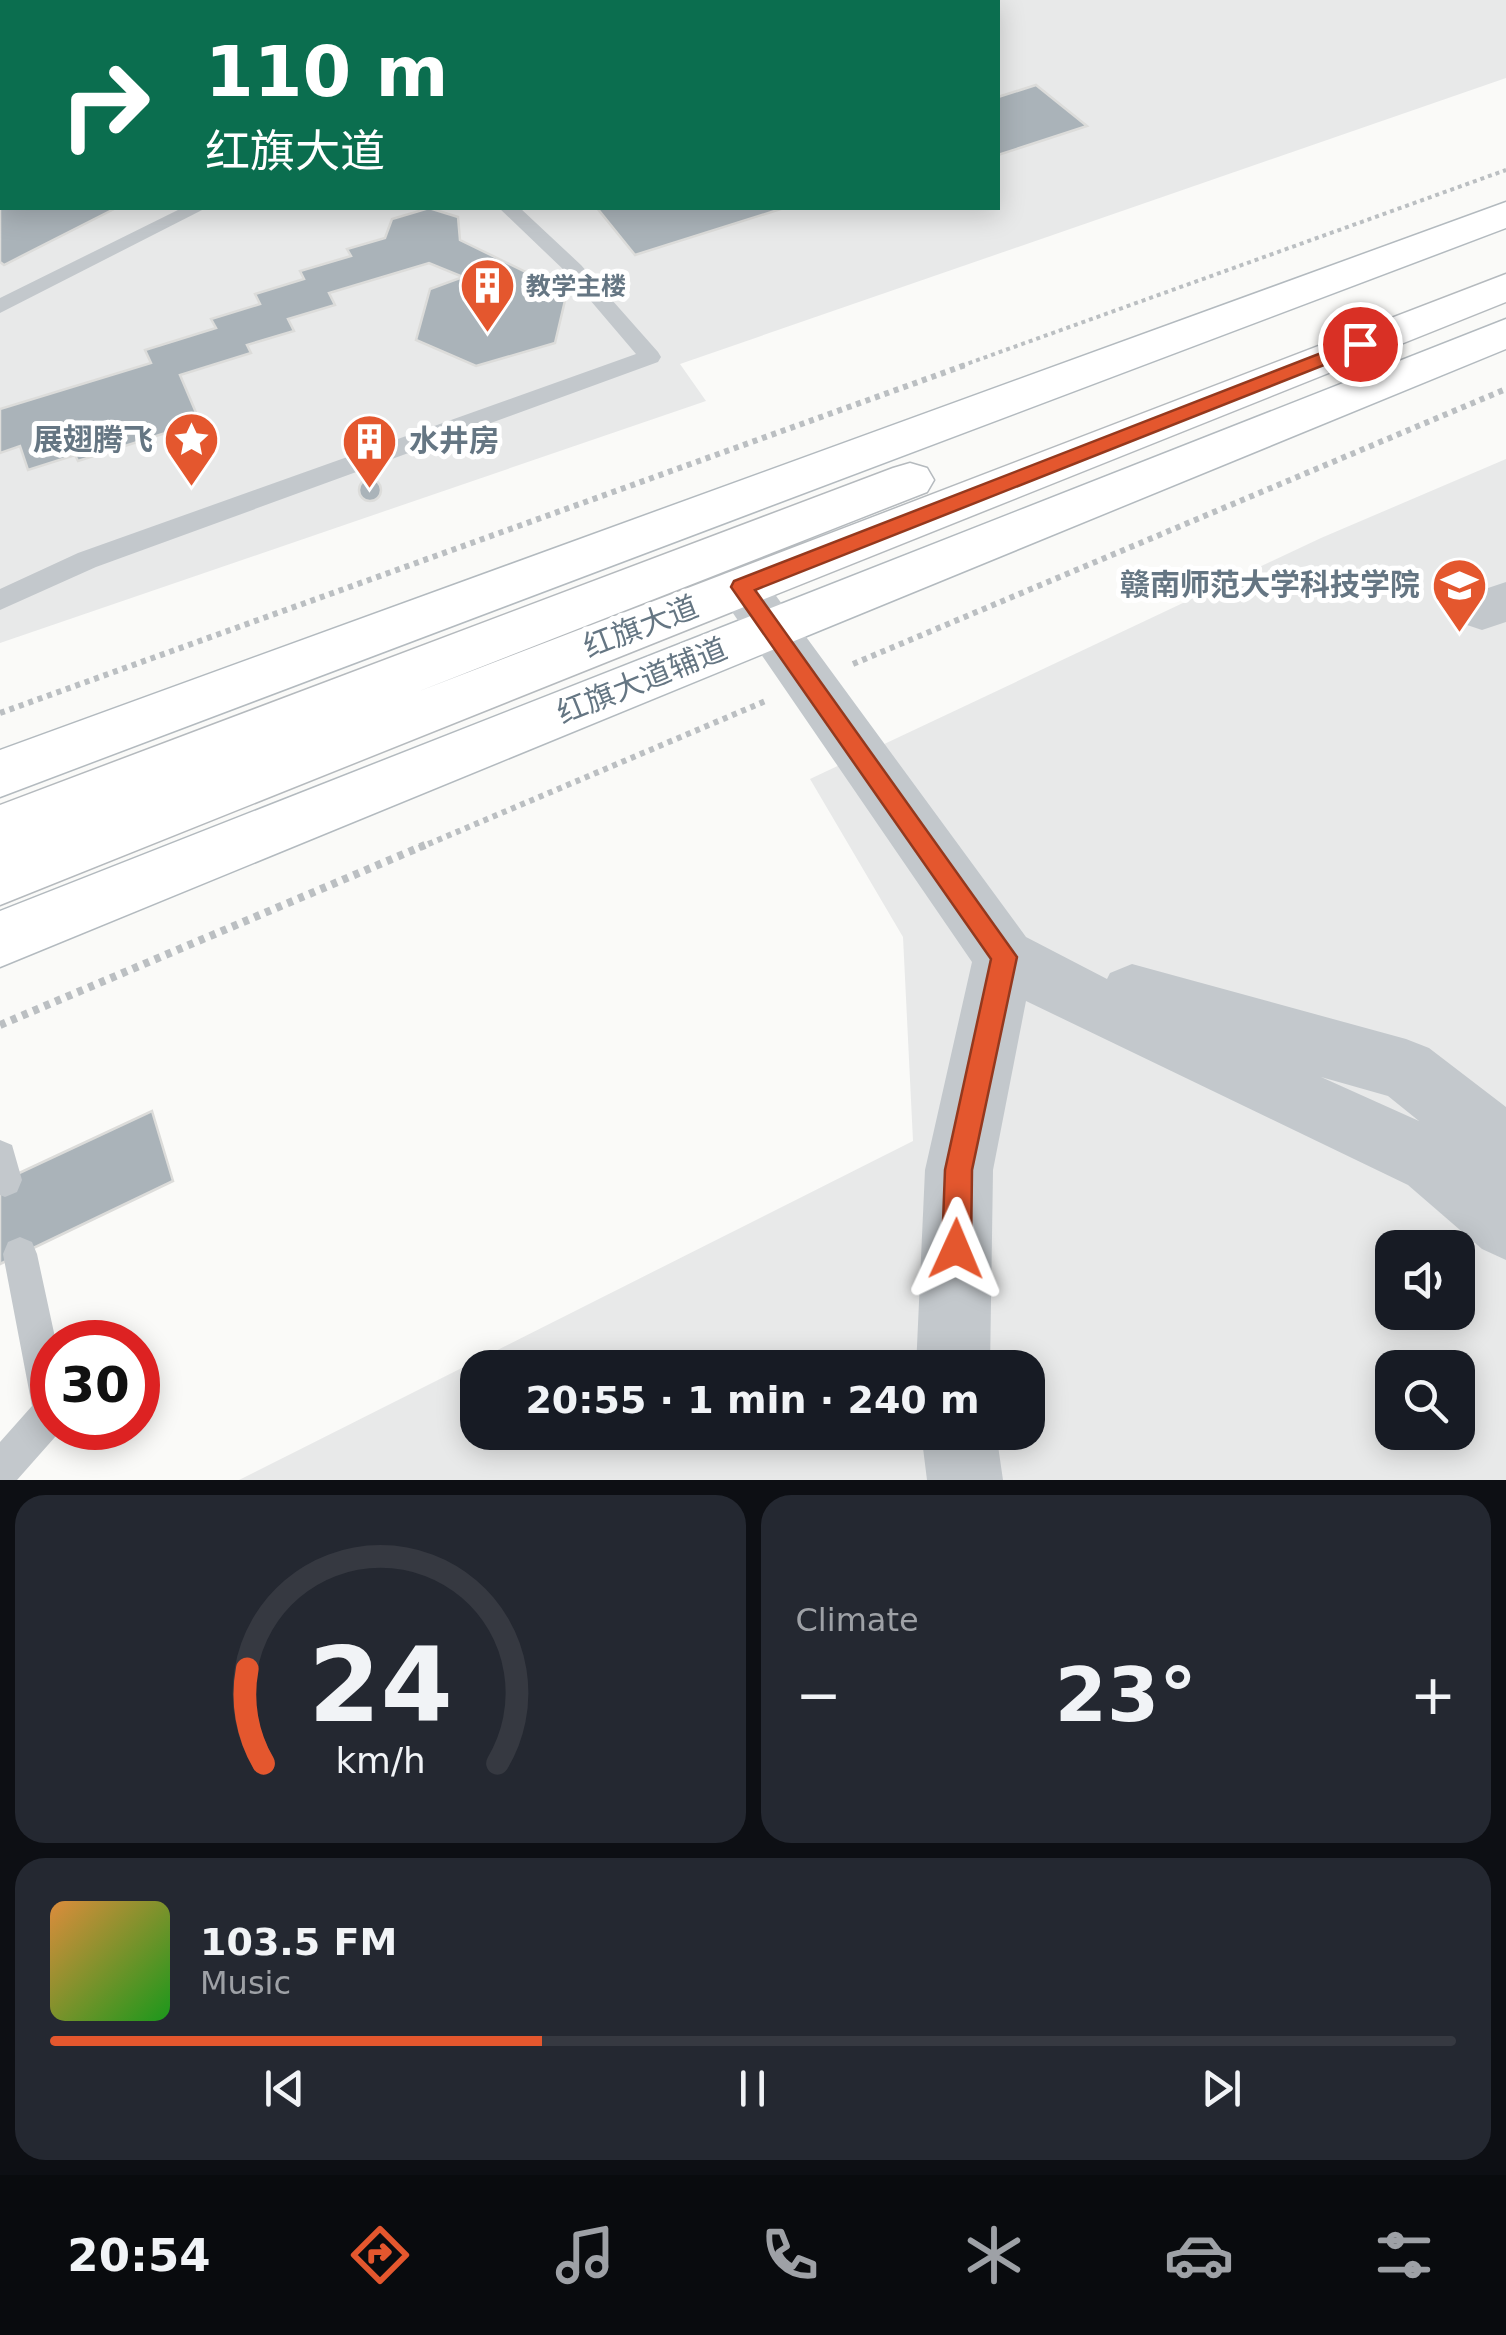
<!DOCTYPE html>
<meta charset="utf-8">
<style>
:root{--surface:#171b24;--page:#242831;--text:#f1f3f6;--muted:#9ea1a6;--line:#363941;--accent:#e4572e}
body{margin:0;font-family:"DejaVu Sans","Noto Sans SC",sans-serif;background:var(--page);color:var(--text);height:100vh;display:flex;flex-direction:column;font-size:38px;white-space:nowrap}
*{box-sizing:border-box;margin:0}
p{font-size:32px;color:var(--muted)}
.icon{flex:none;width:55px;height:55px;fill:none;stroke:currentColor;stroke-width:2;stroke-linecap:round;stroke-linejoin:round}
.map{position:relative;height:1480px;overflow:hidden}
.sheet{display:flex;flex-direction:column;gap:15px;padding:15px;background:#0d0f14;flex:1}
.sheet>*{flex:none}
.banner{position:absolute;left:0px;top:0px;width:1000px;height:210px;box-shadow:0 5px 25px #0003;background:#0b6e4f;color:#fff;overflow:hidden}
.buttons{position:absolute;left:1375px;top:1230px;display:grid;gap:20px}
.buttons a{display:grid;place-items:center;width:100px;height:100px;border-radius:20px;background:var(--surface);box-shadow:0 5px 25px #0003;font-size:50px}
.speed{position:absolute;left:30px;top:1320px;display:flex;gap:20px;font-size:50px;font-weight:700;text-align:center}
.speed>*{display:grid;place-content:center;width:130px;height:130px;border-radius:50%;background:var(--surface);box-shadow:0 5px 25px #0003;line-height:1}
.speed .limit{border:15px solid #d22;background:#fff;color:#111}
.pin{position:absolute;display:grid;place-items:center;width:85px;height:85px;color:#fff;margin:-42px;border:5px solid #fff;border-radius:50%;box-shadow:0 2px 10px #0007}
.me{position:absolute;width:110px;margin:-55px;rotate:1deg;stroke-linejoin:round;filter:drop-shadow(0 0 8px #0008)}
.turn{display:flex;align-items:center;gap:35px;height:210px;padding:0 40px;font-size:45px}
.turn .icon{width:130px;height:130px;stroke-width:2.5}
.turn b{display:block;font-size:70px;line-height:85px}
.big{font-size:75px;font-weight:700;line-height:1.1}
.sheet .card{flex:1;display:flex;flex-direction:column;justify-content:center;gap:15px;min-width:0;padding:0 35px;border-radius:30px;background:var(--page)}
.sheet .dial{align-items:center;gap:0}
.dial svg{height:260px;overflow:visible;fill:none;stroke:var(--line);stroke-width:7;stroke-linecap:round;text-anchor:middle}
.dial text{fill:var(--text);stroke:none}
.song{display:flex;align-items:center;gap:30px}
.cover{width:120px;height:120px;border-radius:15px;background:linear-gradient(135deg,hsl(30 70% 55%),hsl(120 70% 35%))}
.played{height:10px;border-radius:5px;background:linear-gradient(90deg,var(--accent) 35%,var(--line) 35%)}
.keys{display:flex;justify-content:space-around;direction:ltr}
.heat{display:flex;justify-content:space-between;align-items:center;font-size:55px;direction:ltr}
.sheet .tiles{flex:1;display:grid;gap:15px;grid-template-columns:1fr 1fr}
.card:last-child{grid-column:span 2}
.trip{position:absolute;left:460px;top:1350px;width:585px;height:100px;border-radius:30px;background:var(--surface);box-shadow:0 5px 25px #0003;font-weight:700;line-height:100px;text-align:center}
.tab-bar{display:flex;height:160px;justify-content:space-around;align-items:center;background:#090b0e;color:var(--muted)}
.tab-bar .icon{width:70px;height:70px}
.tab-bar .active{color:var(--accent)}
.tab-bar b{font-size:45px;color:var(--text)}
.map>svg:first-child{display:block}
</style>
<div class="map">
<svg width="1506" height="1480" viewBox="0 0 1506 1480">
<rect width="100%" height="100%" fill="#fafaf8"/>
<path fill="#e8e9e9" fill-rule="evenodd" d="M0,0H1506V78L680,364L706,401L0,643ZM2,2H998V208H2Z
M1506,459V1480H239L913,1141L903,937L810,779L1321,538ZM1392,1248H1458V1312H1392ZM478,1368H1028V1432H478ZM1392,1368H1458V1432H1392Z"/>
<path fill="#aab3b9" stroke="#dcdcda" stroke-width="2.5" d="M573,0H679L670,2Z
M1036,85L1087,126L998,155V97Z
M0,208L2,206L116,208L4,265L0,262Z
M429,208L458,217L460,240L567,292L555,343L476,366L416,340L430,289L463,277L429,263L329,293L335,305L288,319L294,331L247,345L251,353L180,375L200,422L78,461L75,455L28,470L20,446L0,453V409L151,363L145,350L216,328L211,319L260,304L255,294L304,279L300,271L351,256L347,249L385,238L392,219Z
M597,208H784L635,255Z
M359 490a11 11 0 1 1 22 0a11 11 0 1 1-22 0Z
M152,1111L173,1181L0,1264V1182Z"/>
<g fill="none" stroke-linecap="round" stroke-linejoin="round">
<defs>
<path id="secondary" d="M1506,202V228L0,797V750Z
M1506,319V349L0,967V911Z"/>
<path id="primary" d="M1506,274V302L0,905V805L893,468L910,463L927,468L934,480L927,492L417,692Z"/>
</defs>
<use href="#secondary" stroke="#b3babf" stroke-width="3"/>
<use href="#primary" stroke="#b5babe" stroke-width="3"/>
<path stroke="#bbbfc2" stroke-width="4" stroke-dasharray="4 4" stroke-linecap="butt" d="M961,366L1506,170"/>
<path stroke="#bbbfc2" stroke-width="6" stroke-dasharray="5 5" stroke-linecap="butt" d="M853,664L1506,389
M0,713L968,364
M419,848L768,700"/>
<path stroke="#bbbfc2" stroke-width="8" stroke-dasharray="6 6" stroke-linecap="butt" d="M0,1025L425,845"/>
<path fill="#c3c8cc" fill-rule="evenodd" d="M254,0H272L273,2H255Z
M770,0H787L788,2H771Z
M182,208H206L0,313V298Z
M499,208H520L581,265L658,352L661,357L658,362L96,567L0,610V589L78,553L636,354L567,273Z
M0,1140L12,1145L22,1180L17,1192L5,1197L0,1195Z
M20,1237L32,1242L37,1254L56,1342H52V1428H63L17,1480H0V1442L32,1406L3,1254L8,1242Z"/>
<path fill="#c3c8cc" fill-rule="evenodd" d="M742,568L760,574L1026,937L1107,979L1110,973L1132,964L1406,1039L1429,1048L1506,1107V1260L1482,1249L1408,1185L1026,1001L993,1170L990,1368H916L925,1170L972,962L724,600L717,587L724,574ZM1321,1077L1388,1096L1419,1121Z
M1506,582V622L1482,630L1464,624L1456,610L1464,596Z
M921,1432H996L1003,1480H927Z"/>
<use href="#secondary" fill="#fff" fill-rule="evenodd"/>
<use href="#primary" fill="#fff" fill-rule="evenodd"/>
</g>
<path fill="#e4572e" stroke="#94391e" stroke-width="2.5" d="M1360,338L1369,344L1367,348L755,590L1017,957L972,1170L971,1249L967,1259L956,1264L946,1259L942,1249L945,1170L991,959L731,587L734,581Z"/>
<defs>
<symbol id="building-pin" viewBox="-11 -11 22 30"><path d="M0 17L-7.5 6A9.5 9.5 0 1 1 7.5 6Z" fill="#e4572e" stroke="#fff"/><path d="M-4-6H4V6H1V3H-1V6H-4ZM-2.5-4.3h1.7v1.8h-1.7ZM.8-4.3h1.7v1.8H.8ZM-2.5-1h1.7V.8h-1.7ZM.8-1h1.7V.8H.8Z" fill="#fff"/></symbol>
<symbol id="sight-pin" viewBox="-11 -11 22 30"><path d="M0 17L-7.5 6A9.5 9.5 0 1 1 7.5 6Z" fill="#e4572e" stroke="#fff"/><path d="M0-6L1.8-2.2L6-1.7L2.9 1.2L3.7 5.4L0 3.3L-3.7 5.4L-2.9 1.2L-6-1.7L-1.8-2.2Z" fill="#fff"/></symbol>
<symbol id="university-pin" viewBox="-11 -11 22 30"><path d="M0 17L-7.5 6A9.5 9.5 0 1 1 7.5 6Z" fill="#e4572e" stroke="#fff"/><path d="M0-5L7-2L0 1L-7-2ZM-4 1L0 2.5L4 1V4Q0 6-4 4Z" fill="#fff"/></symbol>
</defs>
<g fill-rule="evenodd">
<use href="#building-pin" x="456" y="254" width="63" height="86"/>
<use href="#sight-pin" x="160" y="408" width="63" height="86"/>
<use href="#building-pin" x="338" y="410" width="63" height="86"/>
<use href="#university-pin" x="1428" y="554" width="63" height="86"/>
</g>
<g text-anchor="middle" stroke-width="10" stroke-linejoin="round" paint-order="stroke">
<g font-size="25" font-weight="bold" fill="#657683" stroke="#fff" text-anchor="start">
<text x="526" y="295">教学主楼</text>
</g>
<g font-size="30" font-weight="bold" fill="#657683" stroke="#fff" text-anchor="end">
<text x="153" y="450">展翅腾飞</text>
<text x="409" y="451" text-anchor="start">水井房</text>
<text x="1420" y="595">赣南师范大学科技学院</text>
</g>
<g font-size="30" fill="#657683" stroke="#fff">
<text transform="translate(641 627) rotate(-21)" y="10">红旗大道</text>
<text transform="translate(642 681) rotate(-22)" y="10">红旗大道辅道</text>
</g>
</g>
</svg>
<div class="buttons">
<a><svg class="icon" aria-label="sound" viewBox="0 0 24 24"><path d="M4 9h4l5-4v14l-5-4H4zM17 9q2 3 0 6"/></svg></a>
<a><svg class="icon" aria-label="search" viewBox="0 0 24 24"><circle cx="10" cy="10" r="6"/><path d="M15 15l6 6"/></svg></a>
</div>
<div class="speed"><div class="limit">30</div></div>
<div class="pin" style="left:1360px;top:344px;background:#d93025"><svg class="icon" aria-label="arrive" viewBox="0 0 24 24"><path d="M6 21V4h12l-3 4 3 4H6"/></svg></div>
<svg class="me" style="left:956px;top:1249px" viewBox="-20 -20 40 40"><path d="M0-17L14 15 0 8-14 15z" fill="#e4572e" stroke="#fff" stroke-width="4"/></svg>
<div class="trip">20:55 · 1 min · 240 m</div>
<div class="banner">
<div class="turn"><svg class="icon" aria-label="right" viewBox="0 0 24 24"><path d="M7 20v-9h11M14 6l5 5-5 5"/></svg><div><b>110 m</b>红旗大道</div></div>
</div>
</div>
<section class="sheet">
<div class="tiles">
<div class="card dial"><svg viewBox="0 0 100 80">
<path d="M14 69A42 42 0 1 1 86 69"/>
<path d="M14 69A42 42 0 0 1 9 40" stroke="#e4572e"/>
<text x="50" y="56" font-size="32" font-weight="700">24</text>
<text x="50" y="72" font-size="11">km/h</text>
</svg></div>
<div class="card"><p>Climate</p>
<div class="heat"><a>−</a><b class="big">23°</b><a>+</a></div>
</div>
<div class="card">
<div class="song"><i class="cover"></i><div><b>103.5 FM</b><p>Music</p></div></div>
<div class="played"></div>
<div class="keys"><svg class="icon" aria-label="previous" viewBox="0 0 24 24"><path d="M18 5L8 12l10 7zM5 5v14"/></svg><svg class="icon" aria-label="pause" viewBox="0 0 24 24"><path d="M8 5v14M16 5v14"/></svg><svg class="icon" aria-label="next" viewBox="0 0 24 24"><path d="M6 5l10 7-10 7zM19 5v14"/></svg></div>
</div>
</div>
</section>
<nav class="tab-bar">
<b>20:54</b>
<svg class="icon active" aria-label="directions" viewBox="0 0 24 24"><path d="M12 3l9 9-9 9-9-9zM9 14v-3h6M13 9l2 2-2 2"/></svg>
<svg class="icon" aria-label="music" viewBox="0 0 24 24"><path d="M9 18V5l10-2v13"/><circle cx="6" cy="18" r="3"/><circle cx="16" cy="16" r="3"/></svg>
<svg class="icon" aria-label="phone" viewBox="0 0 24 24"><path d="M5 4h4l2 5-3 2q2 4 5 5l2-3 5 2v4C11 20 4 13 5 4z"/></svg>
<svg class="icon" aria-label="climate" viewBox="0 0 24 24"><path d="M12 3v18M4 7l16 10M4 17L20 7"/></svg>
<svg class="icon" aria-label="car" viewBox="0 0 24 24"><path d="M5 17H2v-5l4-1 3-4h7l3 4 3 1v5h-3M9 17h6M6 11h13"/><circle cx="7" cy="17" r="2"/><circle cx="17" cy="17" r="2"/></svg>
<svg class="icon" aria-label="filters" viewBox="0 0 24 24"><path d="M4 7h16M4 17h16"/><circle cx="9" cy="7" r="2"/><circle cx="15" cy="17" r="2"/></svg>
</nav>
